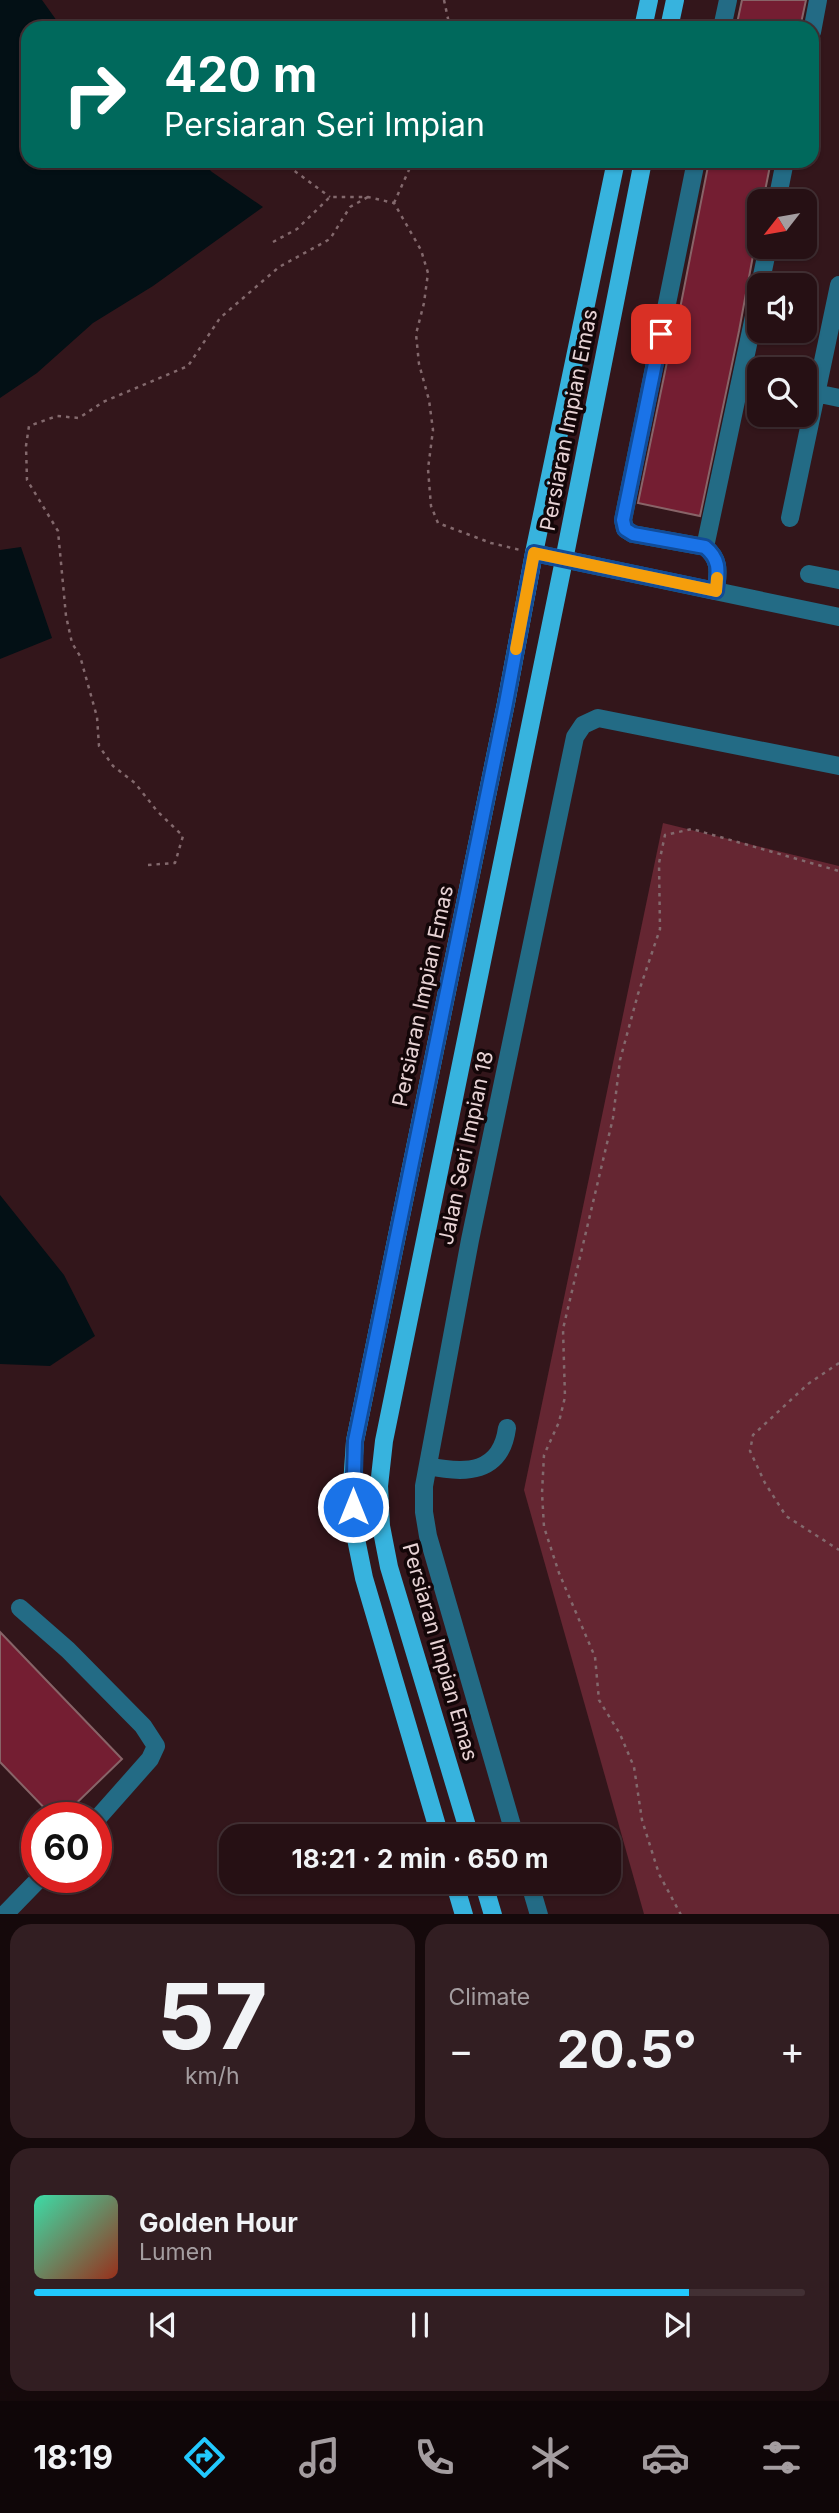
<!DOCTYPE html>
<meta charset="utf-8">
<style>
:root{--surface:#261014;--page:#321e22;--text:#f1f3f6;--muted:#a49da0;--line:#423034;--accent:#22c9fe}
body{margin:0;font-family:Inter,sans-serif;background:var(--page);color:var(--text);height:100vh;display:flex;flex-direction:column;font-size:26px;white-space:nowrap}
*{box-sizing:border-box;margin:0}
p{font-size:23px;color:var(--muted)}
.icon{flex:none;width:38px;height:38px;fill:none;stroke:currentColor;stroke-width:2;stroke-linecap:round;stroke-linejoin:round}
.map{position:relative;height:1914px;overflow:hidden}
.side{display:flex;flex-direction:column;gap:10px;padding:10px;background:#15090b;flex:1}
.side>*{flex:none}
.guide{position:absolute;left:21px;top:21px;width:798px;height:147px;border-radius:21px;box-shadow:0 2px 5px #0004,0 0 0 2px var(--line);background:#00695c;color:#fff;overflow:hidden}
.needle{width:46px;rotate:239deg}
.fabs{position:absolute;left:747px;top:189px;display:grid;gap:14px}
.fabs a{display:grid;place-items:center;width:70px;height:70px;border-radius:14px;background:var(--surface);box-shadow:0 2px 5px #0004,0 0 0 2px var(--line);font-size:35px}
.speed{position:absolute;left:21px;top:1802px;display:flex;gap:14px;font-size:35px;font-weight:700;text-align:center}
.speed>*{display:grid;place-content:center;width:91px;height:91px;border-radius:50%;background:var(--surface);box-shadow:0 2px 5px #0004,0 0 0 2px var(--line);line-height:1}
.speed .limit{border:10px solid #d22;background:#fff;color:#111}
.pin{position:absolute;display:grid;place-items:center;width:60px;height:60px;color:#fff;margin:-30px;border-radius:14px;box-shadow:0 4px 10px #0006}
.me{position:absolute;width:77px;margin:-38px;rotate:0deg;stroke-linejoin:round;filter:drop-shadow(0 0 5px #0008)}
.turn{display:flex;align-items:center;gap:24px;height:147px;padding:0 28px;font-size:32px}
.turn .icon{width:91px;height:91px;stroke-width:2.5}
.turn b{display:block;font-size:49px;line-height:60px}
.big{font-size:52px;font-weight:700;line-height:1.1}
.side .tile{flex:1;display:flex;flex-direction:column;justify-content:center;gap:10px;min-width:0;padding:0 24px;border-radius:21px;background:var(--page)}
.side .dial{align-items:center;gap:0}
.dial b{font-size:91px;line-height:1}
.song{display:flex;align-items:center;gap:21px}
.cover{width:84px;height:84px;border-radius:10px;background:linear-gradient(135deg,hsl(160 70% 55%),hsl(10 70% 35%))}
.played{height:7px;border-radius:4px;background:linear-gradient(90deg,var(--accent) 85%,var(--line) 85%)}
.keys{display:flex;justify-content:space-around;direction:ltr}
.heat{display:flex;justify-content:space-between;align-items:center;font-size:38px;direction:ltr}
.side .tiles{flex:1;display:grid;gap:10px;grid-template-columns:1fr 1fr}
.tile:last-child{grid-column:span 2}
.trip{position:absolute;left:219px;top:1824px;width:402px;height:70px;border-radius:21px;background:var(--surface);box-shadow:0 2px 5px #0004,0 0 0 2px var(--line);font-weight:700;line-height:70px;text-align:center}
.dock{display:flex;height:112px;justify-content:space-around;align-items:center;background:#0f0608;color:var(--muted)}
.dock .icon{width:49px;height:49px}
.dock .active{color:var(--accent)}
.dock b{font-size:32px;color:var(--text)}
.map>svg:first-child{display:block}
</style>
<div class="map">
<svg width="839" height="1915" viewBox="0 0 839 1915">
<rect width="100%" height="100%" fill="#33161b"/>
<path fill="#652632" d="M663,823L839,866V1914H644L524,1490Z"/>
<path fill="#031015" d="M0,0H42L62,28H28V161H201L212,172L263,207L153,286L93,323L37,373L0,398Z
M21,547L52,638L0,659V550Z
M0,1195L64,1275L95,1336L50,1366L0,1364Z"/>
<path fill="#741e32" stroke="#886468" stroke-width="2" d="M742,0H806L800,28H736Z
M709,161H771L763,201H760V218L739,331L700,516L638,503L676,318L678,319Z
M0,1632L122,1759L61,1818H54L0,1762Z"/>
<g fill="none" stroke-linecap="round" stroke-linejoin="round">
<path stroke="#83696d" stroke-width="2.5" stroke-dasharray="3.5 5" stroke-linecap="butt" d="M444,0L450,28
M281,161L330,197
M394,203L413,161
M273,242L297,229L330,197H368L394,203L421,250L428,273L424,303L416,334L419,364L429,400L433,430L428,469L431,506L438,523L491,543L520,550
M148,865L175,863L183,836L157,811L135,783L113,766L99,746L97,717L80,656L72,643L66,616L58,531L27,480L26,446L29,426L57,416L79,418L103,402L188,366L220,318L279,267L330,239L350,207L368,197
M839,1363L808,1384L753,1435L750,1451L765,1483L786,1516L839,1550
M681,1915L659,1874L642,1820L634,1767L620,1734L599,1700L595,1657L559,1573L544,1527L542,1493L544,1455L559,1422L565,1397L563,1329L613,1118L620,1060L638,994L660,929L659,863L665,835L692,829L839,871"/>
<path stroke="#236b85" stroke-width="18" d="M722,28L728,0
M812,32L818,0
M696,161L623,520L625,529L633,534L705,547C721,560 718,572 716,591
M777,201L785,161
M760,285L768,247
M815,393L839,398
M790,518L839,285
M705,547L760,288
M534,553L839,617
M809,574L839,580
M428,1466C465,1474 501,1474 507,1428
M20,1608L68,1650L143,1726L156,1746L150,1759L96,1820
M515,1836L428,1536L424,1512V1486L470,1240L575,737L583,725L598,718L839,766
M529,1881L539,1915
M4,1915L40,1878"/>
<path stroke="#37b3de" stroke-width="18" d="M643,28L649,0
M669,28L675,0
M440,1836L364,1578L354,1529L352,1485L355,1441L506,703L534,553L616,161
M470,1836L389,1567L381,1526L379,1486L384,1441L564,560L643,161
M454,1881L464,1915
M483,1881L493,1915"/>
</g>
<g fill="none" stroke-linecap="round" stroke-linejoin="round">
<defs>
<path id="route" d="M353,1507L355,1441L506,703L534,553L716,591C718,572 721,560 705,547L633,534L625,529L623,520L661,334"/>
</defs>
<use href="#route" stroke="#114b97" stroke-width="18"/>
<use href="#route" stroke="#1a73e8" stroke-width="12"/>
<path stroke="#f59e0b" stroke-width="12" d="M516,649L534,553L716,591L717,578"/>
</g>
<g text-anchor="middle" stroke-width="7" stroke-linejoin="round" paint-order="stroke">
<g font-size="21" fill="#e8d3d5" stroke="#130608">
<text transform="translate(569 420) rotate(-79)" y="7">Persiaran Impian Emas</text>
<text transform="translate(423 996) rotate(-78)" y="7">Persiaran Impian Emas</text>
<text transform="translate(466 1148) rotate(-78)" y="7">Jalan Seri Impian 18</text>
<text transform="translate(440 1652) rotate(74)" y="7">Persiaran Impian Emas</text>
</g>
</g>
</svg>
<div class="fabs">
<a><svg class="needle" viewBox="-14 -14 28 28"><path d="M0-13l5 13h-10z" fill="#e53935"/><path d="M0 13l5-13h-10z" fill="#a49da0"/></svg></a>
<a><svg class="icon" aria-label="sound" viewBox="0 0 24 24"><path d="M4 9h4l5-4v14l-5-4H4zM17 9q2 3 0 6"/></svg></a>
<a><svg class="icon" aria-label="search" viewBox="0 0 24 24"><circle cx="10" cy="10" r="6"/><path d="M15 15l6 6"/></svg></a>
</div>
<div class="speed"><div class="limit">60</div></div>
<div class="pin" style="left:661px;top:334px;background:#d93025"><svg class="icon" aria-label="arrive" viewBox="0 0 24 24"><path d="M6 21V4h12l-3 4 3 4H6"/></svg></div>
<svg class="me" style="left:353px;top:1507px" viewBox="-20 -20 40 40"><circle r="17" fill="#1a73e8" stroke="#fff" stroke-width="3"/><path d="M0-11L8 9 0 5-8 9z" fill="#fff"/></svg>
<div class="trip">18:21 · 2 min · 650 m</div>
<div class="guide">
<div class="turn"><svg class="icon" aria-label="right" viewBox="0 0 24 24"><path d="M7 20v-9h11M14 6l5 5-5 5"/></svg><div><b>420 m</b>Persiaran Seri Impian</div></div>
</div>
</div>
<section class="side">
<div class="tiles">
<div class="tile dial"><b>57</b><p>km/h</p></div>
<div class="tile"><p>Climate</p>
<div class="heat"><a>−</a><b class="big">20.5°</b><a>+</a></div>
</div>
<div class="tile">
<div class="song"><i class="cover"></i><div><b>Golden Hour</b><p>Lumen</p></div></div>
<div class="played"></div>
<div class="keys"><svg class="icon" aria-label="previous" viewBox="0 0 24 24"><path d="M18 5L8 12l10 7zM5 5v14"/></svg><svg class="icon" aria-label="pause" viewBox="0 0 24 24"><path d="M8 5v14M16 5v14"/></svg><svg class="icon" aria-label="next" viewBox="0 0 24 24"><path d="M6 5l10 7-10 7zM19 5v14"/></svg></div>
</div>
</div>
</section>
<nav class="dock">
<b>18:19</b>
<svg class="icon active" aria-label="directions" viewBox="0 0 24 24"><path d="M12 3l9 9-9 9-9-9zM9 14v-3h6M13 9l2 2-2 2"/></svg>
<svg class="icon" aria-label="music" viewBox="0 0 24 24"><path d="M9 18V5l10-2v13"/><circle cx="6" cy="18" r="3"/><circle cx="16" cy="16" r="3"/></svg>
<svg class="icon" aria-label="phone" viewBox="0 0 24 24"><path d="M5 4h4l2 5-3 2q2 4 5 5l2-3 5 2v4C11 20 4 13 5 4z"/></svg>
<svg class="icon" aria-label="climate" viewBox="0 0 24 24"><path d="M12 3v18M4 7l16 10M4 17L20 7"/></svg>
<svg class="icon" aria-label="car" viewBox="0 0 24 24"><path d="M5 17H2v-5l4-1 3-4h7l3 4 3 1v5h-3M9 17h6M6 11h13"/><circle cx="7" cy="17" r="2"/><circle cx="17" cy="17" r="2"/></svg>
<svg class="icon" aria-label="filters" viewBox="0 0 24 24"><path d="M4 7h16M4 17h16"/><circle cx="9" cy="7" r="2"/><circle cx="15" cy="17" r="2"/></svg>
</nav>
